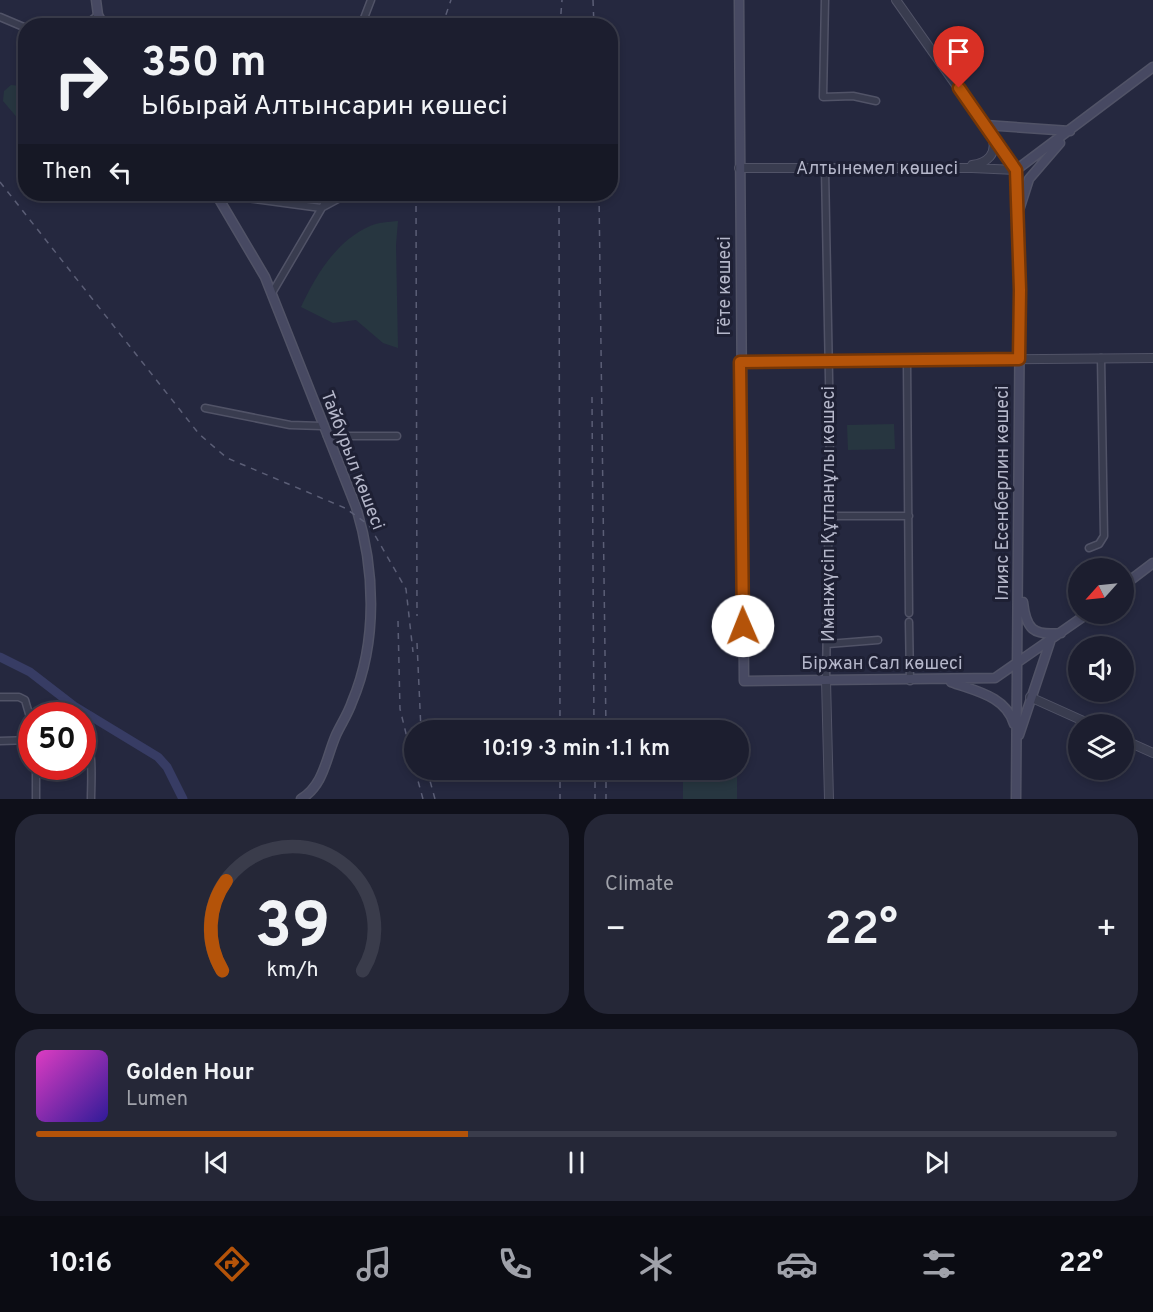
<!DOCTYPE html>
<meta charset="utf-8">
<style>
:root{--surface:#1c1e2f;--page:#252737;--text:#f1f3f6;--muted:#a0a2aa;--line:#3a3c4b;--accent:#b45309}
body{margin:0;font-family:Overpass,sans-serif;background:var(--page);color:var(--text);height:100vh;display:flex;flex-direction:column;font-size:22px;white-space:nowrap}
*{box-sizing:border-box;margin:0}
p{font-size:20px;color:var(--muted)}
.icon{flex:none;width:33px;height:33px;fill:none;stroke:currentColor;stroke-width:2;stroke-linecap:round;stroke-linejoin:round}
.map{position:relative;height:799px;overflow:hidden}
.sheet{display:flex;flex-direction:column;gap:15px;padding:15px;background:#0f101a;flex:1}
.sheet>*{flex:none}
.top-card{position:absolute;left:18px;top:18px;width:600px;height:183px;border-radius:24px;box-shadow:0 3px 9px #0003,0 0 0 2px var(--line);background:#1c1e2f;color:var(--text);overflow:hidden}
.needle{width:39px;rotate:243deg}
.controls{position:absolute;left:1068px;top:558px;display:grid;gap:12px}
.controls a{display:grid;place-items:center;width:66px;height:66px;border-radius:50%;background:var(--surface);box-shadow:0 3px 9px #0003,0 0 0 2px var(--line);font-size:30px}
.speed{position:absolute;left:18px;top:702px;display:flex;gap:12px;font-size:30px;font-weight:700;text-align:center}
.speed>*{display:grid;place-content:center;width:78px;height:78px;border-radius:50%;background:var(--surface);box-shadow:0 3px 9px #0003,0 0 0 2px var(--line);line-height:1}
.speed .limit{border:9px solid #d22;background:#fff;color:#111}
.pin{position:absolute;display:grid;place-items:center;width:51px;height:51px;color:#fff;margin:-62px -26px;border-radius:50% 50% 50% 0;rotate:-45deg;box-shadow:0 0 6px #0007}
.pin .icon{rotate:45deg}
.me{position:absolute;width:66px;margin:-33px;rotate:359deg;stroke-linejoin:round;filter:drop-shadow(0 0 4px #0008)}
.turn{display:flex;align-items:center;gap:21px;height:126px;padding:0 24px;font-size:27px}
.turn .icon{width:78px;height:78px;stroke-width:2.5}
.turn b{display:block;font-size:42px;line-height:51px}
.then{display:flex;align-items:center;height:57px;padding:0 24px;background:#0003;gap:12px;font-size:22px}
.big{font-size:45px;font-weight:600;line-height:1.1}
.sheet .widget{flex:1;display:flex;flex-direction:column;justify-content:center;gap:9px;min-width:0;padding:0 21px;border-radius:24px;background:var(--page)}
.sheet .dial{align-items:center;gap:0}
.dial svg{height:156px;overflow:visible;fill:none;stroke:var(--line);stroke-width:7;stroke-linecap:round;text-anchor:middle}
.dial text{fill:var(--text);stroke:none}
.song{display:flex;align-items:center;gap:18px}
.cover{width:72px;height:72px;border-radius:9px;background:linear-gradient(135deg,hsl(310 70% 55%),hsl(250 70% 35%))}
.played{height:6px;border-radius:3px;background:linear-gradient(90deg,var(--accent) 40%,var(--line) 40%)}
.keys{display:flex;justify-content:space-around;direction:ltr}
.heat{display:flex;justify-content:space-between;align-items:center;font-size:33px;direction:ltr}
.sheet .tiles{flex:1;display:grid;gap:15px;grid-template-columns:1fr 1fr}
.widget:last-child{grid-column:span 2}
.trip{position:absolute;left:404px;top:720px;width:345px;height:60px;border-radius:30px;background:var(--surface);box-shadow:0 3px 9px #0003,0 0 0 2px var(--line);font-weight:600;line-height:60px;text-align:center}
.tab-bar{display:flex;height:96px;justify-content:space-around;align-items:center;background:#0b0c13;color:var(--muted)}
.tab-bar .icon{width:42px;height:42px}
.tab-bar .active{color:var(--accent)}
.tab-bar b{font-size:27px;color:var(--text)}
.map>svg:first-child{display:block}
</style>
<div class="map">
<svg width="1153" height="799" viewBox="0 0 1153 799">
<rect width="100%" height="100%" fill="#25283f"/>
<path fill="#273640" d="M11,85L20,86L25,90V127L3,101L4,91Z
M398,221L396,245L398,348L383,343L356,320L333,323L301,307C316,275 336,241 370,226C378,222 389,222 398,221Z
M894,424L895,449L848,450L847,425Z
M690,770H730L737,777V799H683V776Z"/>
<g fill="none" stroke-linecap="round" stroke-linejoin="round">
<path stroke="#373c64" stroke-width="9" d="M0,657L30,672L74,706L158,757L167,767L183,799"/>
<defs>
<path id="minor" d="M825,0L823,97L853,96L876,101
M0,17L26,28
M84,26L98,15
M361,26L371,0
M825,169L830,430L826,680
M216,194L321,208L347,194
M272,293L330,194
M907,362L909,613
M205,408L290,425L322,426
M327,436H397
M829,516H909
M1089,548L1099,544L1104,536L1101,358
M909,622L910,681
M828,644L878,640
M0,697H19L25,700L32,724
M85,738C94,747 91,785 91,799
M0,741L32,740
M36,799V766"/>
<path id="tertiary" d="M896,0L1016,170
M972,165C987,163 998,154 992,137
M739,168H972L1016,170
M740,362L1153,358
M826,680L829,799
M1030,697L1090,724
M1124,740L1153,753"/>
<path id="secondary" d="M96,0L98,15L104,26
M739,0L744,681L995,678L1087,614
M985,125L1070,131
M216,194L265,277L356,507C375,569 378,641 352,702C348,714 341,724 336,735C326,758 324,785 301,799
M1019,210L1029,179L1060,143
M1124,585L1153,563
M1023,602C1026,629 1033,636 1061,633
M951,682C975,691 1006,696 1014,724
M1019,735L1050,642
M1016,799L1020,290L1016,170L1153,67"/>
</defs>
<use href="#minor" stroke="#515367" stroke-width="9"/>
<use href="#tertiary" stroke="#515367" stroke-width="10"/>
<use href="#secondary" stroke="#515367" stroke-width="11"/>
<use href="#minor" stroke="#393c4f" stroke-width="6"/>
<use href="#tertiary" stroke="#393c4f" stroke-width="8"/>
<use href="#secondary" stroke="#474962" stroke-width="8"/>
<path stroke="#5b5e76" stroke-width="1.5" stroke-dasharray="6 6" stroke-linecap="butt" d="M593,0L594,26
M442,26L451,0
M560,26L562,0
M0,182L199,434L227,458L345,508L369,525L406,589L413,652
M416,194L417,616
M559,194L560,730
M599,194L606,730
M592,397L594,730
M398,621L400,709L414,766
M417,643L421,730
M415,770L423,799
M427,770L435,799
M560,770V799
M595,770V799
M606,770V799"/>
</g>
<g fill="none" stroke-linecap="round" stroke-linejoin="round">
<defs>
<path id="route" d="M743,626L740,362L1019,359L1020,290L1016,170L959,88"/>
</defs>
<use href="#route" stroke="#753606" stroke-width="15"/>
<use href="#route" stroke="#b45309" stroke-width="10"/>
</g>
<g text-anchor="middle" stroke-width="6" stroke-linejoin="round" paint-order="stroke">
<g font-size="18" fill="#b5b7ca" stroke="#1e2034">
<text x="877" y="174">Алтынемел көшесі</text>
<text transform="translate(724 286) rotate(-90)" y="6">Гёте көшесі</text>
<text transform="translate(353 460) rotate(69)" y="6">Тайбурыл көшесі</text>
<text transform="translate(1002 493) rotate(-90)" y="6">Ілияс Есенберлин көшесі</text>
<text transform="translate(828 514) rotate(-90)" y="6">Иманжүсіп Құтпанұлы көшесі</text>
<text x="882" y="669">Біржан Сал көшесі</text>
</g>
</g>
</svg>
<div class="controls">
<a><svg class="needle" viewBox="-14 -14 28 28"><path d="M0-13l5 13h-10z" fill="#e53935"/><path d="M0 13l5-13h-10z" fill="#a0a2aa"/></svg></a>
<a><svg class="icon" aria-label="sound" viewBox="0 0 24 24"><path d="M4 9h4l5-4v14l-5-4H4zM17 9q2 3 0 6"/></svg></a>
<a><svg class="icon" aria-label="layers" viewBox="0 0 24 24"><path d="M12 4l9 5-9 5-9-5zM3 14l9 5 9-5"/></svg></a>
</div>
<div class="speed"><div class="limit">50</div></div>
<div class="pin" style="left:959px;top:88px;background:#d93025"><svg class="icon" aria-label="arrive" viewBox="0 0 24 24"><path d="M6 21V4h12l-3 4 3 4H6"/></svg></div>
<svg class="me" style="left:743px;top:626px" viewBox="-20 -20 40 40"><circle r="19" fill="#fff"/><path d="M0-13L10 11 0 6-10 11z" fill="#b45309"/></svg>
<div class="trip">10:19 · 3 min · 1.1 km</div>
<div class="top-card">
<div class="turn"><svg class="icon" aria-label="right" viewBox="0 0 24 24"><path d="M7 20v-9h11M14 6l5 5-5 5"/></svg><div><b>350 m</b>Ыбырай Алтынсарин көшесі</div></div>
<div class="then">Then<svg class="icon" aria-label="left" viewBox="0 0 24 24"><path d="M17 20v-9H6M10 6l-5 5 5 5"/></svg></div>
</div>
</div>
<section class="sheet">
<div class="tiles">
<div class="widget dial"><svg viewBox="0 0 100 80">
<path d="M14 69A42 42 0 1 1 86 69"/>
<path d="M14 69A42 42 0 0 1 16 23" stroke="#b45309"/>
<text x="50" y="56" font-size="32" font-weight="700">39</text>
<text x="50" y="72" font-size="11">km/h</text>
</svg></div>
<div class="widget"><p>Climate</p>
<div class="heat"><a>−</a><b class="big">22°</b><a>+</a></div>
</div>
<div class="widget">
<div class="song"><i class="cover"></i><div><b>Golden Hour</b><p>Lumen</p></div></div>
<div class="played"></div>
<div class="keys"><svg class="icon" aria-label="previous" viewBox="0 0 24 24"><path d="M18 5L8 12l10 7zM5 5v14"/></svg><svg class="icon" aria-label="pause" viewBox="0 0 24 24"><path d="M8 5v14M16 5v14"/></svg><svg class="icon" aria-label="next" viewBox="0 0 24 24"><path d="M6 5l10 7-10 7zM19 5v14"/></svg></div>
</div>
</div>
</section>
<nav class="tab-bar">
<b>10:16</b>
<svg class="icon active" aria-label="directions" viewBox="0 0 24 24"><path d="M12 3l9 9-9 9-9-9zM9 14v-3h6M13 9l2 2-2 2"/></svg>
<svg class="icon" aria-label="music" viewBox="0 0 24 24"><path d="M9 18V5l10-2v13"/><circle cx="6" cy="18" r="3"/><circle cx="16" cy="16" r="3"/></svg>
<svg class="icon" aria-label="phone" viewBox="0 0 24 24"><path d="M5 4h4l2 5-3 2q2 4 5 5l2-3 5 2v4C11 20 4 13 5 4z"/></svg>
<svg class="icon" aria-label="climate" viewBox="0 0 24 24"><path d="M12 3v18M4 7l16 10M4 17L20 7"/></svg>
<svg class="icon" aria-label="car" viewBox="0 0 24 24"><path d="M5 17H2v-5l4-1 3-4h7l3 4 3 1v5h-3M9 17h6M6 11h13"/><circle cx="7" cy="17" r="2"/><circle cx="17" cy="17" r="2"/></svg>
<svg class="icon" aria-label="filters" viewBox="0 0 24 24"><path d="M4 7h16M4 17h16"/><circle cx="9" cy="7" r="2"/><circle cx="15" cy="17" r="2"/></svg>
<b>22°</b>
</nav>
